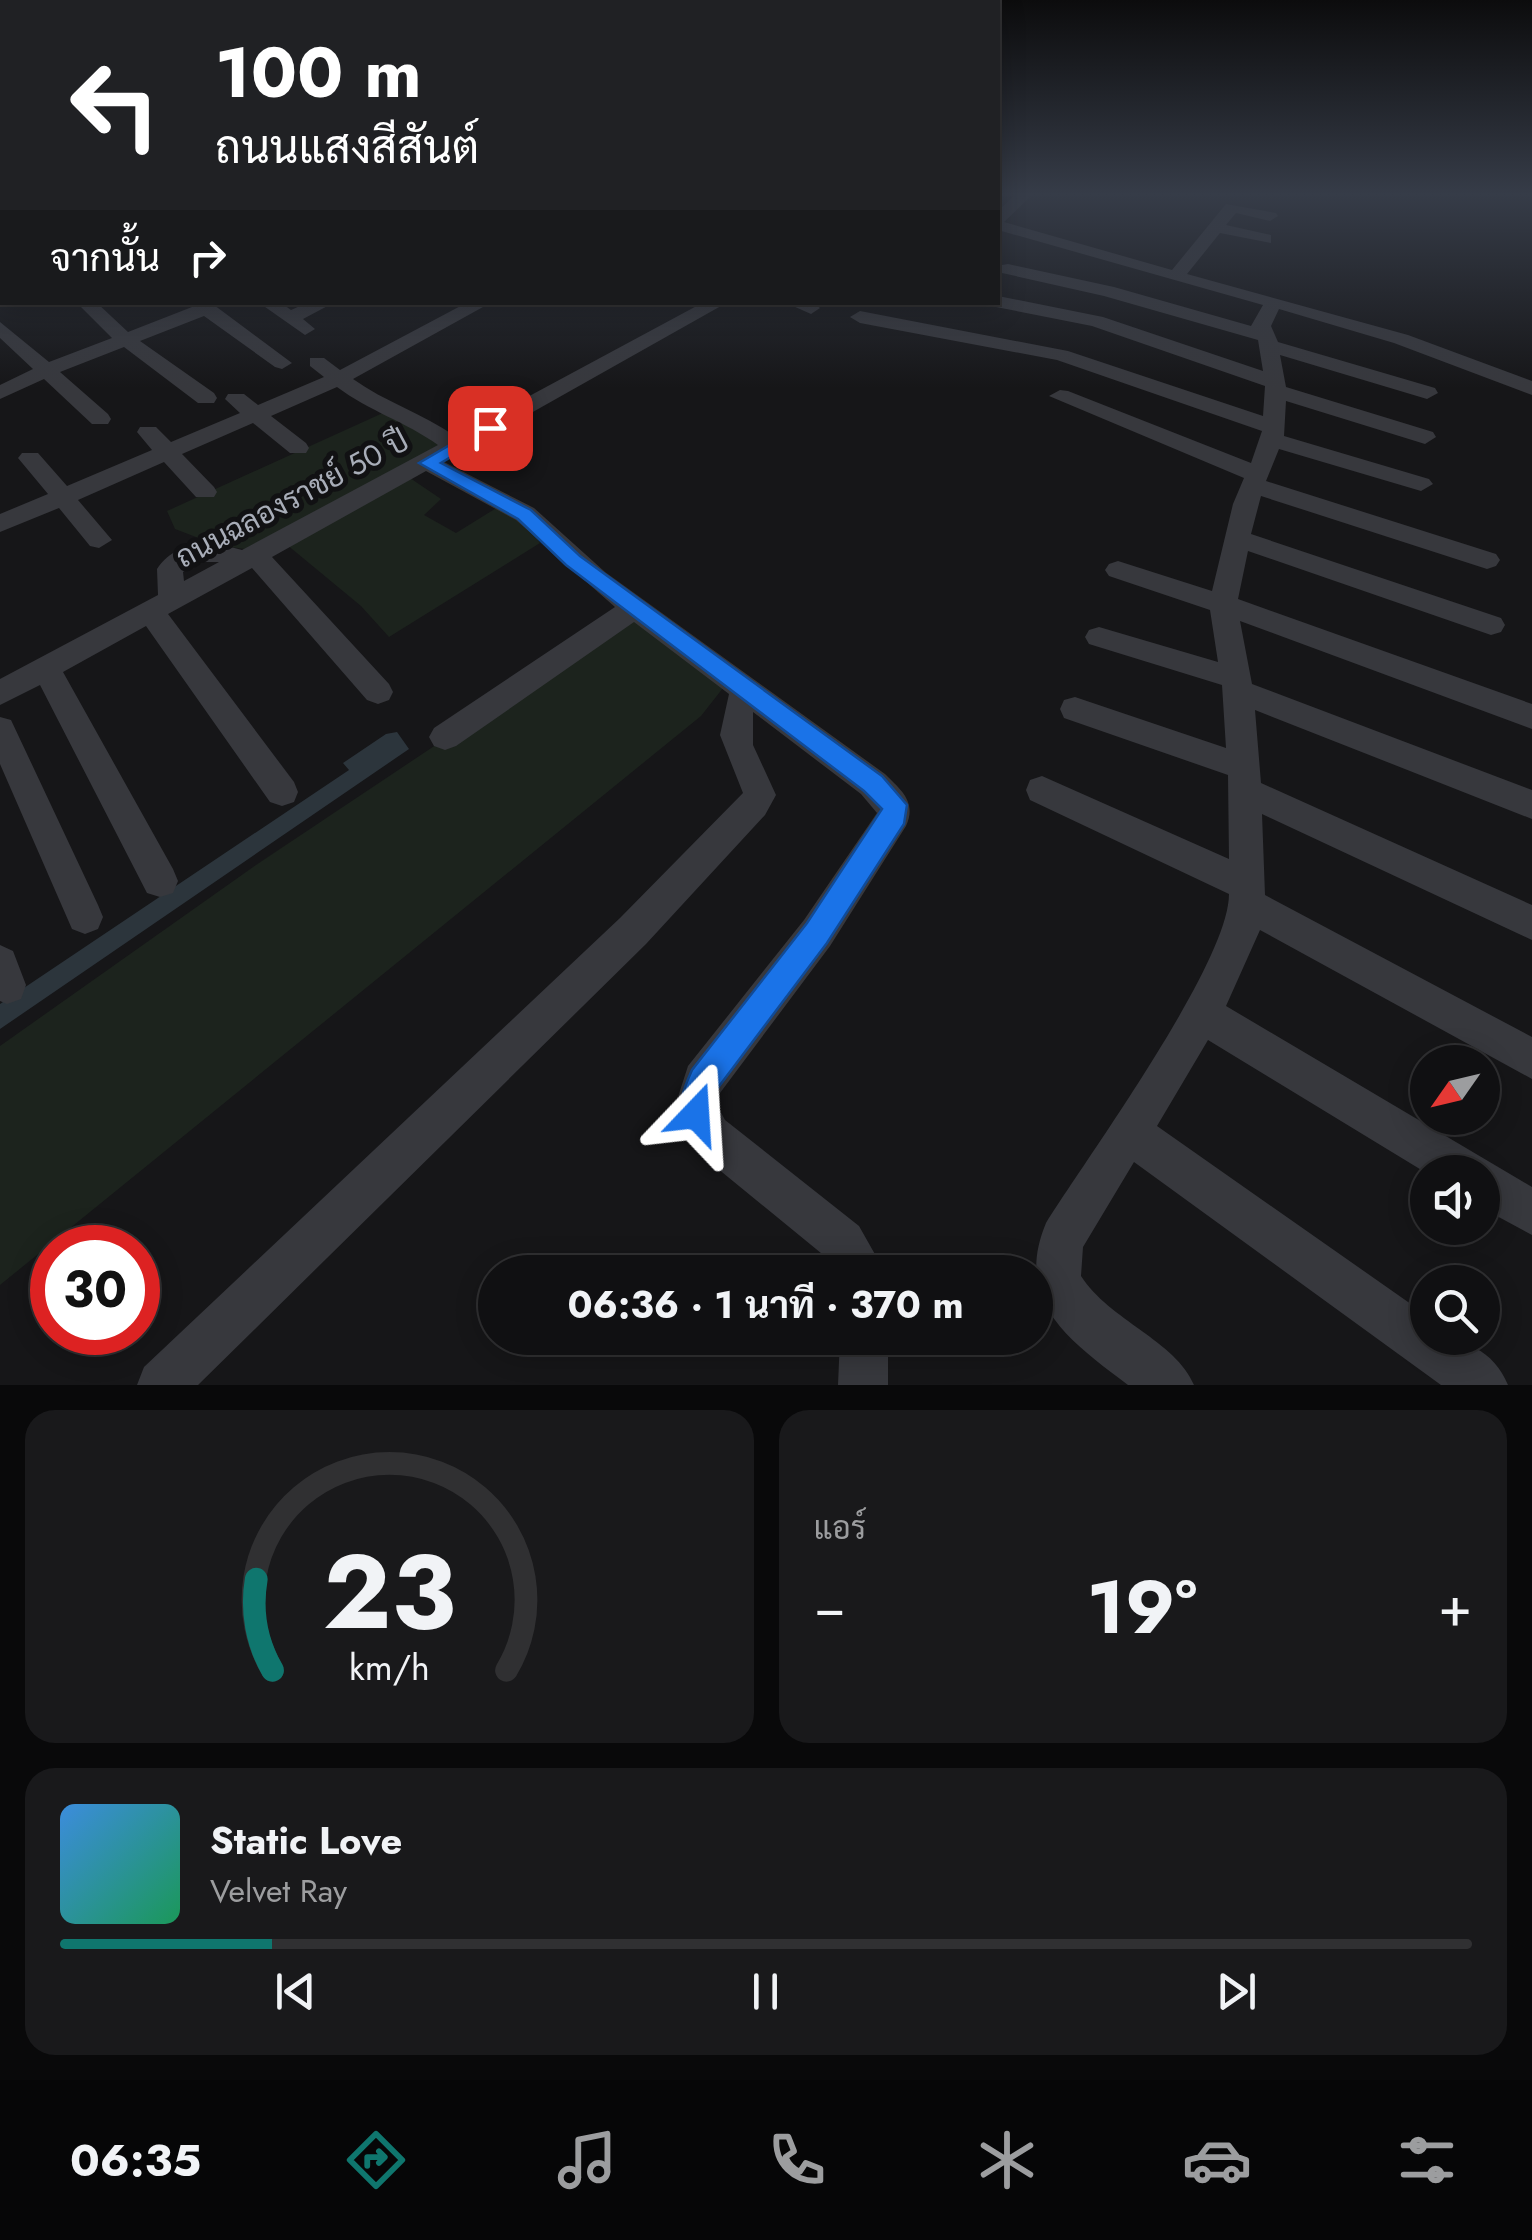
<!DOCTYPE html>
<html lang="th">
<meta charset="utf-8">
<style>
:root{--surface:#101012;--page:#19191b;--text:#f1f3f6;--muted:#9c9d9f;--line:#303032;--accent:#0f766e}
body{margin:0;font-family:Jost,Sarabun,sans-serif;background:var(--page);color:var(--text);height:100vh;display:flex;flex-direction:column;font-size:38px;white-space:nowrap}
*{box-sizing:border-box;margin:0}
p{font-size:32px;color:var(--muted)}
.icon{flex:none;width:55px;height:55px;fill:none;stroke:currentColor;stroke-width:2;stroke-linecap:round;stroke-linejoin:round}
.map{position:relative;height:1385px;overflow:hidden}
.side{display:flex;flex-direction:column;gap:25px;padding:25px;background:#09090a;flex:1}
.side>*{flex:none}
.guide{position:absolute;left:0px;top:0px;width:1000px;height:305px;box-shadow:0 5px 25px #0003,0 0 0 2px var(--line);background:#202124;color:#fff;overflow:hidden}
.needle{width:65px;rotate:236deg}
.buttons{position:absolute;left:1410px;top:1045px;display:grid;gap:20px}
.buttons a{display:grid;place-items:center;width:90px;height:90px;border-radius:50%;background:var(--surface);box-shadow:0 5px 25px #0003,0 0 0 2px var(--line);font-size:50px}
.speed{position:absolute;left:30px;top:1225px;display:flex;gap:20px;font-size:50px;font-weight:700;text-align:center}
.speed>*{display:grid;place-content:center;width:130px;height:130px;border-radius:50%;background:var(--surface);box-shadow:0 5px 25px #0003,0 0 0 2px var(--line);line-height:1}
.speed .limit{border:15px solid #d22;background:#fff;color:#111}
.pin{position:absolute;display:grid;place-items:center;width:85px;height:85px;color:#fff;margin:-42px;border-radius:20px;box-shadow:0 5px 15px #0006}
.me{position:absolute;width:110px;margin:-55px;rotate:20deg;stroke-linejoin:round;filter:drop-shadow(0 0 8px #0008)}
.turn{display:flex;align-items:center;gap:35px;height:210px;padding:0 50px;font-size:45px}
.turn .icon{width:130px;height:130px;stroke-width:2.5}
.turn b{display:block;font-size:70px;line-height:85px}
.then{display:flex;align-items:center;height:95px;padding:0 50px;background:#0003;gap:20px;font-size:38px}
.big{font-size:75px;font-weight:700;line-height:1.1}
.side .card{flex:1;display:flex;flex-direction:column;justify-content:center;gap:15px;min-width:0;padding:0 35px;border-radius:30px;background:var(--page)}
.side .dial{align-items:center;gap:0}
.dial svg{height:260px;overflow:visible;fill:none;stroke:var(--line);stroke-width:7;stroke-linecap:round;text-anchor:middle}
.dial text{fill:var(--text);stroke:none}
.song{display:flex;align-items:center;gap:30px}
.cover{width:120px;height:120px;border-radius:15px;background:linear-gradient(135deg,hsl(210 70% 55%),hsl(150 70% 35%))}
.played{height:10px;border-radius:5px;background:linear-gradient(90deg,var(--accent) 15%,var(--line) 15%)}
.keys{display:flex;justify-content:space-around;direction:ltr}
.heat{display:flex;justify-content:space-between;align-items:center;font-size:55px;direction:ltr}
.side .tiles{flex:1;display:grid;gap:25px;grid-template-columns:1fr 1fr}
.card:last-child{grid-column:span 2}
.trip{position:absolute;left:478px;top:1255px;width:575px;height:100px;border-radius:50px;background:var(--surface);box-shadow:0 5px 25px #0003,0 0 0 2px var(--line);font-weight:700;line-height:100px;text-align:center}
.menu{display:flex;height:160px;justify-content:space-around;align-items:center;background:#060607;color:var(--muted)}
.menu .icon{width:70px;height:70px}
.menu .selected{color:var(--accent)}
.menu b{font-size:45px;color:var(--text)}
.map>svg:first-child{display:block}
</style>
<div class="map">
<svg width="1532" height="1385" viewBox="0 0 1532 1385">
<rect width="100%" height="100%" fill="#161618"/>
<path fill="#1c231d" d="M385,412L442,446L245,549L217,545L175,529L167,511Z
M410,478L441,499L424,515L456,533L498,507L526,523L540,543L389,637L361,606L286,544Z
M632,614L723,688L701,716L0,1285V1046L256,865Z"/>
<path fill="#2c353c" d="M397,732L409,749L0,1029V1004L349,770L343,763L386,734Z"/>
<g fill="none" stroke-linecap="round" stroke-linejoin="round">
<path fill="#37383d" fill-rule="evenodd" d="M1016,194H1033L1004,222L1172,270L1226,204L1276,213L1278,216L1270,221L1236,213L1226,225L1271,235V243L1220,233L1187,274L1408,335L1532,381V395L1394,343L1279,309L1271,326L1278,342L1435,388L1438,393L1427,399L1280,355L1286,387L1433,432L1436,437L1425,444L1286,401L1284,436L1429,479L1433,484L1421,491L1279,449L1266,481L1496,554L1500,560L1496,566L1487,569L1261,496L1251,534L1501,618L1505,625L1501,632L1491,635L1248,551L1238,599L1532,704V729L1240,621L1252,684L1532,790V819L1255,710L1261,783L1532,905V940L1262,814L1265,895L1532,1037V1079L1260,930L1226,1006L1532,1187V1235L1482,1208V1172L1428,1174L1208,1040L1157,1126L1428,1316V1338C1463,1338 1494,1350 1508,1385H1441L1134,1162L1083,1247L1081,1276C1109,1320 1176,1341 1194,1385H1128C1070,1341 1013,1302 1046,1223C1088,1156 1229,963 1229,894L1030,800L1026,790L1030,780L1042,776L1229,859L1228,775L1064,718L1060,709L1064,700L1075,697L1226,748L1222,685L1089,644L1085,637L1089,630L1099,627L1218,662L1210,610L1109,576L1105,570L1109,564L1118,561L1212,591L1233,504L1244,478L1049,396L1060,390L1068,391L1251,463L1262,431L1057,360L860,323L850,317L860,311L1068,351L1263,416L1265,386L1092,326L991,306L989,302H998V296L1103,317L1263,371L1258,340L1104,296L1002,273V265L1008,264L1114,287L1251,326L1263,305L998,230V211Z
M0,222L2,223V234L0,233Z
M76,302H96L128,332L192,307L188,302H210L292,363L282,369L275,367L204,316L140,341L214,393L217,398L214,403H198L124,347L60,372L108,414L111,419L108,424H92L44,379L0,399V385L33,369L0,338V322L49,362L112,338Z
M258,302H280L291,310L309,302H335L303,319L315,329L305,335Z
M468,302H492L353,379C385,402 422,413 455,436L704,302H728L444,462L534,508L605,572L885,774C901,790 917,802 906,826L830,946L720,1093L719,1109L725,1120L859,1226L885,1272H836L827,1258L695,1150L676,1103L688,1066L804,920L877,813L861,794L753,712V745L776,795L765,815L646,944L198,1385H137L144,1367L620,918L743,793L720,735L729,694L634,622L456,746L445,750L434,746L429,737L434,728L615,607L516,520L426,471L272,557L389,684L393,692L389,700L378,704L367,700L252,568L168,614L294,782L298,792L294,802L282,806L270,802L146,626L63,672L173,869L178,881L173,893L160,897L147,893L40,685L0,705V679L158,595L157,569C176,540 212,542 242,550L438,445C406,422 369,411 337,387L271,416L306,443L309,448L306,453H290L253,423L182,454L214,487L217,492L214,497H196L164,462L78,500L112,540L99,548L90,546L59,508L0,532V514L48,494L18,458L22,453H38L67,486L152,450L137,432L140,427H156L171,442L240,413L225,399L228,394H244L258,405L324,377L310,366V358H324L340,370ZM219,562L184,581L183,572L199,562Z
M784,302H813L820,308L811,314Z
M0,717L11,720L98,905L103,917L98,929L85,934L72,929L0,764Z
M0,945L13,951L26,985L21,999L7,1004L0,1001Z
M840,1338H888V1385H838Z"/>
</g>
<linearGradient id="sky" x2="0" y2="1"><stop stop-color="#0c0c0d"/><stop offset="0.5" stop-color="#363c48"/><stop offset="1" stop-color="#363c48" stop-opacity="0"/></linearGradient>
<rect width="1532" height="388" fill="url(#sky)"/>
<path fill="#1a73e8" stroke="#114b97" stroke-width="2.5" d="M484,425L499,428L441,463L531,510L580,556L882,776L907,805L904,824L827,943L714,1093L708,1125L696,1130L685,1125C677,1104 683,1090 692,1070L807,923L882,809L864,791L566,565L518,519L419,463Z"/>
<g text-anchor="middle" stroke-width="10" stroke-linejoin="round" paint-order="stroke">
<g font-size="30" fill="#a8adb8" stroke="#111113">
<text transform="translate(292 499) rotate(-28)" y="10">ถนนฉลองราชย์ 50 ปี</text>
</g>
</g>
</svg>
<div class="buttons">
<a><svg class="needle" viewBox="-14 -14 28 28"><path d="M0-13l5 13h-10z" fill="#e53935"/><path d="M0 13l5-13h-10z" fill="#9c9d9f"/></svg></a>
<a><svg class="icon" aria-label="sound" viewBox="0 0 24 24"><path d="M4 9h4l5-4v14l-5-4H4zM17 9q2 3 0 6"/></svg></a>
<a><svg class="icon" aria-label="search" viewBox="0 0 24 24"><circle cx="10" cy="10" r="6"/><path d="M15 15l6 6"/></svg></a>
</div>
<div class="speed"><div class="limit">30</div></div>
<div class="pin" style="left:490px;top:428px;background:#d93025"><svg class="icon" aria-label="arrive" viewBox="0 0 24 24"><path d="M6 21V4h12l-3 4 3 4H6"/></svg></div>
<svg class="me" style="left:696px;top:1114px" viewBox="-20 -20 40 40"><path d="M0-17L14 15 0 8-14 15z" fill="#1a73e8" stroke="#fff" stroke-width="4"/></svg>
<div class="trip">06:36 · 1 นาที · 370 m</div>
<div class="guide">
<div class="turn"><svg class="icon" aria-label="left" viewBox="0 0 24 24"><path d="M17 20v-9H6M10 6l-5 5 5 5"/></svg><div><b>100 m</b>ถนนแสงสีสันต์</div></div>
<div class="then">จากนั้น<svg class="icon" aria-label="right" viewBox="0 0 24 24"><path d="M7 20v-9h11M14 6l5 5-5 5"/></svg></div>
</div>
</div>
<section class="side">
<div class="tiles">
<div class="card dial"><svg viewBox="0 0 100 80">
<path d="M14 69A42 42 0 1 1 86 69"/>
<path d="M14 69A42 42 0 0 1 9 41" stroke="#0f766e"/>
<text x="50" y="56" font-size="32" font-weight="700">23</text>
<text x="50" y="72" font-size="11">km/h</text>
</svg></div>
<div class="card"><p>แอร์</p>
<div class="heat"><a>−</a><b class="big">19°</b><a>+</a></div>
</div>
<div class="card">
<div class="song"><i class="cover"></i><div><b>Static Love</b><p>Velvet Ray</p></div></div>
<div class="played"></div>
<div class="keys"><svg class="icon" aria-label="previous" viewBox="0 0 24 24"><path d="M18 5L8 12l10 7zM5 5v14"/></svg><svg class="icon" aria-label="pause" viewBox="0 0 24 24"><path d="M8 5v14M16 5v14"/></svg><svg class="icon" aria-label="next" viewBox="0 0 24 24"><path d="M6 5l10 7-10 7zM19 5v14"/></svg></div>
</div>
</div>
</section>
<nav class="menu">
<b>06:35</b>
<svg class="icon selected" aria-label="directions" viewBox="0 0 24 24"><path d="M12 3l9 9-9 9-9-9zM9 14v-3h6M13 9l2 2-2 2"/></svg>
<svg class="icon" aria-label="music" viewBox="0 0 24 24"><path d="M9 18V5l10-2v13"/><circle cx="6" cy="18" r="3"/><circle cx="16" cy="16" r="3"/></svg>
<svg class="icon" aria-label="phone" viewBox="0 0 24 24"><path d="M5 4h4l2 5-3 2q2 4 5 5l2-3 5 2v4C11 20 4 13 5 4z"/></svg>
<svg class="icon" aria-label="climate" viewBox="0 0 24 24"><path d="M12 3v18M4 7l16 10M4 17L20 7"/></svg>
<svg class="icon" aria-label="car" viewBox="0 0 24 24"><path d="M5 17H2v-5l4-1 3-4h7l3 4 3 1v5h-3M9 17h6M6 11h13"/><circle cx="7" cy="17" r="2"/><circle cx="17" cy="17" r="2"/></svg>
<svg class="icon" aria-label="filters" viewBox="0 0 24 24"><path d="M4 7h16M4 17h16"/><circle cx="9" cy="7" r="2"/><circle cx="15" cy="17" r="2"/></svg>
</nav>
